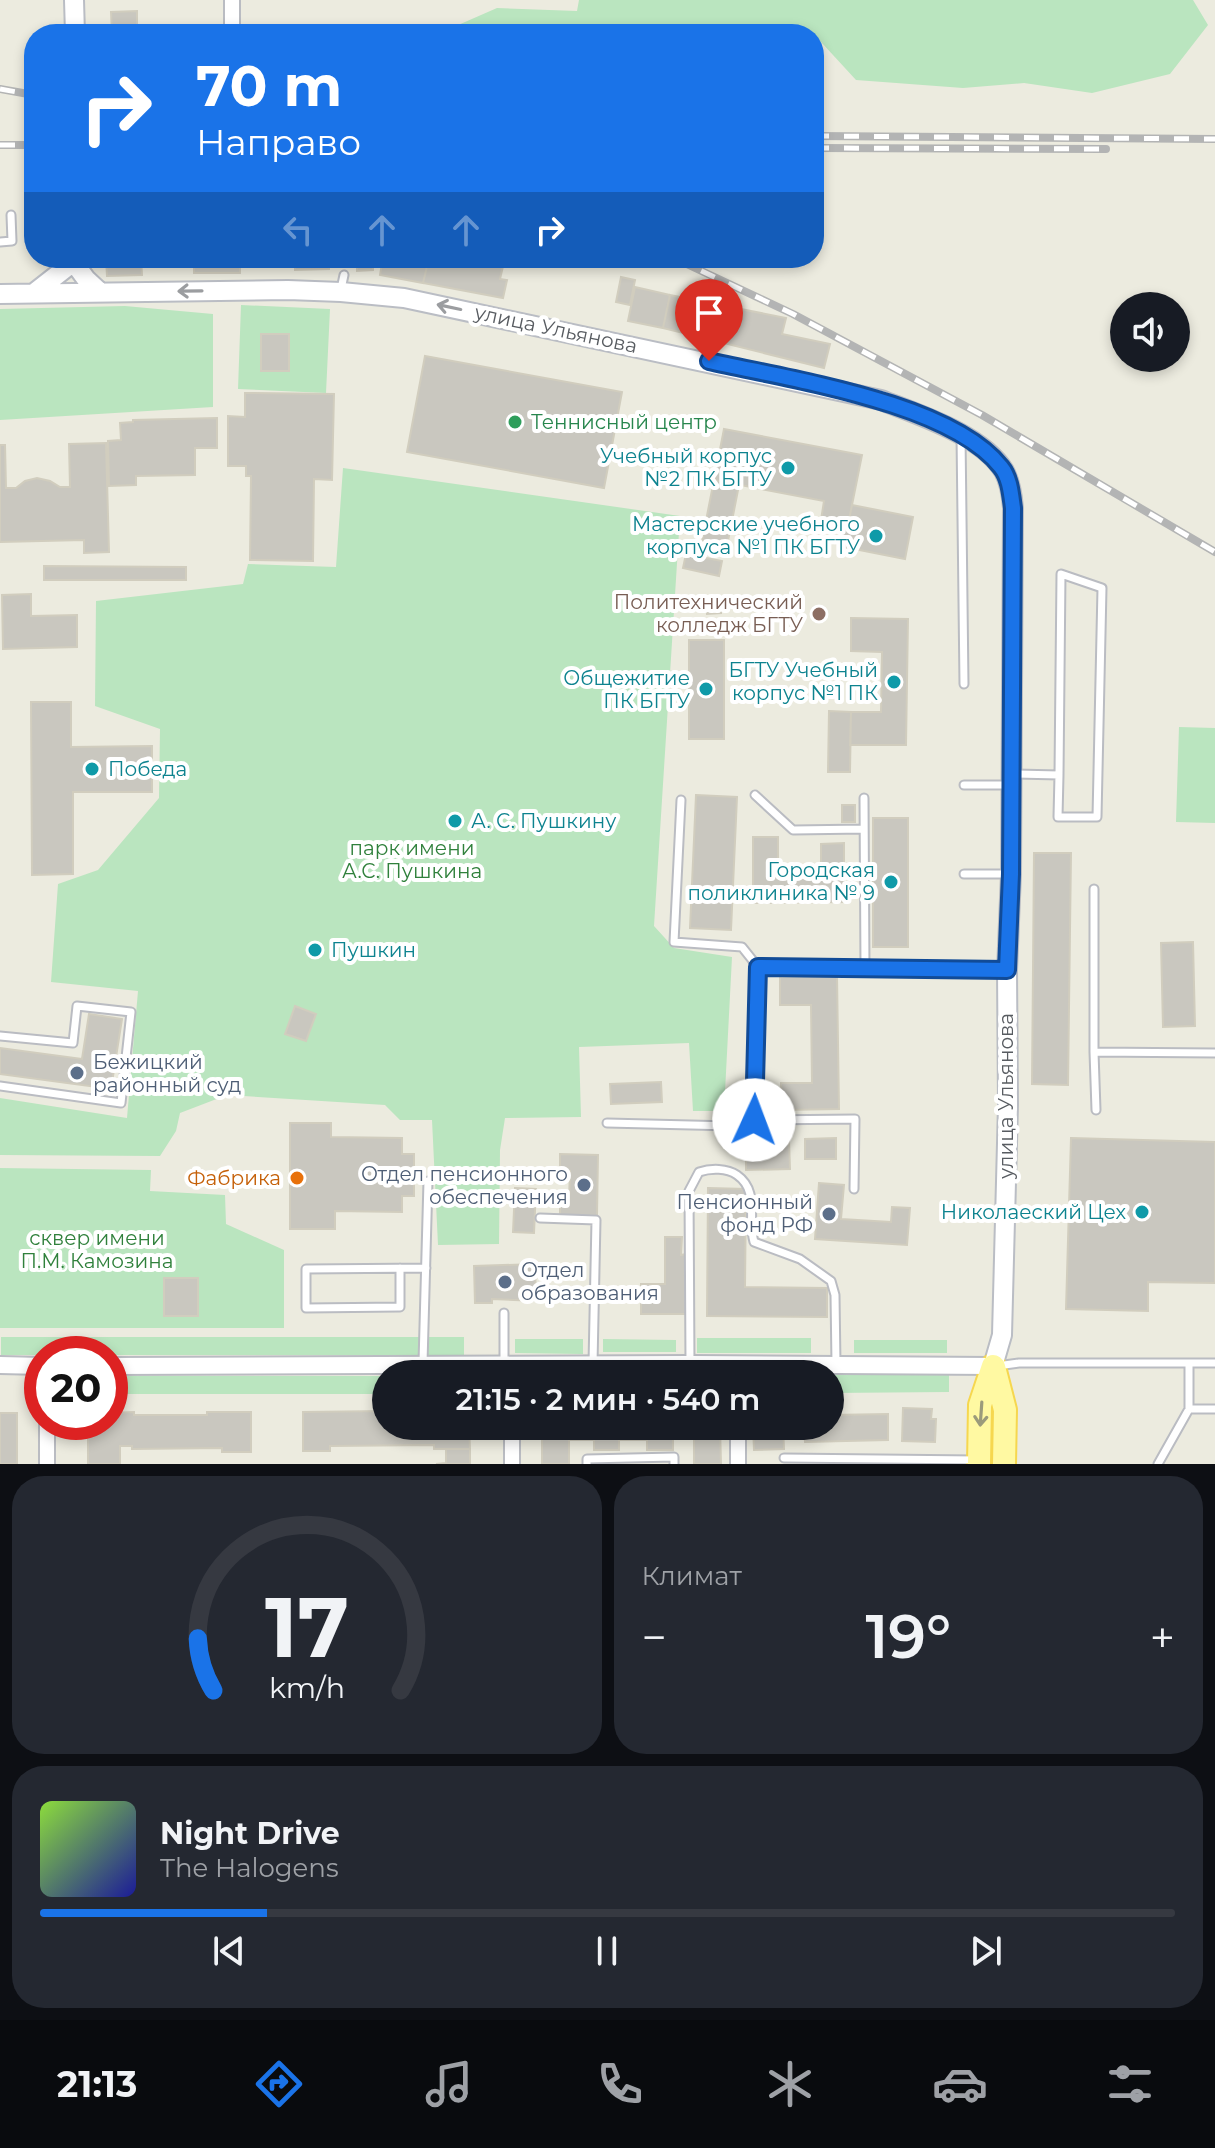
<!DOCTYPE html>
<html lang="ru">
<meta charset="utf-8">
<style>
:root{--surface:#171b24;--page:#242831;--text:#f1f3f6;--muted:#9ea1a6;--line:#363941;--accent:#1a73e8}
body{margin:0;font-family:Montserrat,sans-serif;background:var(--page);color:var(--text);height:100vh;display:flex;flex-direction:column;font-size:30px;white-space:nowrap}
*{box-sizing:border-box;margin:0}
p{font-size:26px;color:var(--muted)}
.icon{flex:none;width:44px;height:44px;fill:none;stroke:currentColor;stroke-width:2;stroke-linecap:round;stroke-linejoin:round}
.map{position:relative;height:1464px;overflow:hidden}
.side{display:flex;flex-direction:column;gap:12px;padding:12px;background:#0d0f14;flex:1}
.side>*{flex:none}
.hud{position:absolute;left:24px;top:24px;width:800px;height:244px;border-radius:32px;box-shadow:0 4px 12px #0003;background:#1a73e8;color:#fff;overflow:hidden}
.tools{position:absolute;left:1110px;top:292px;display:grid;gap:16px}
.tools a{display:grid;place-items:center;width:80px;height:80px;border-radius:50%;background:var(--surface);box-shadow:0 4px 12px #0003;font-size:40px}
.speed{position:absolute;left:24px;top:1336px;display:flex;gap:16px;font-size:40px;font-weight:700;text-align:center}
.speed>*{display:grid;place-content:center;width:104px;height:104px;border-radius:50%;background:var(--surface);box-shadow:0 4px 12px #0003;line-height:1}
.speed .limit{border:12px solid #d22;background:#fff;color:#111}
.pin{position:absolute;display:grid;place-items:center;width:68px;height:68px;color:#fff;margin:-82px -34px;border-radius:50% 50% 50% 0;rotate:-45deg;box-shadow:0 0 8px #0007}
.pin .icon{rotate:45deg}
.me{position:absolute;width:88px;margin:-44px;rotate:2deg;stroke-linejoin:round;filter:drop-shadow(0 0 6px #0008)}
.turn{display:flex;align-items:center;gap:28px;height:168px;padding:0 40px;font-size:36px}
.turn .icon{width:104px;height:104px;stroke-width:2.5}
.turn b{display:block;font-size:56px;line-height:68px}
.lanes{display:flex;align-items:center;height:76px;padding:0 40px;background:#0003;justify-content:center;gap:40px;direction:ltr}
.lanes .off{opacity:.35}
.big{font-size:60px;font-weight:600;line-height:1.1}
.side .tile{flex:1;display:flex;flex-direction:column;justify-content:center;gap:12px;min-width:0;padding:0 28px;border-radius:32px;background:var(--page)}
.side .dial{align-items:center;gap:0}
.dial svg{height:208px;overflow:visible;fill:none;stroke:var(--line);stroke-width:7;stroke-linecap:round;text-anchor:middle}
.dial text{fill:var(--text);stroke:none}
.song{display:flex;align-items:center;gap:24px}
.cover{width:96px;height:96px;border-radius:12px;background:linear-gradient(135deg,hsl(90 70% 55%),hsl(240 70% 35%))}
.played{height:8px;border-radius:4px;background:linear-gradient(90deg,var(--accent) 20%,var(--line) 20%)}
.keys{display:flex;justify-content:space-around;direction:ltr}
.heat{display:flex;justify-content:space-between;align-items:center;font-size:44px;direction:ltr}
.side .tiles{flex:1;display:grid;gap:12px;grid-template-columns:1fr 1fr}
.tile:last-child{grid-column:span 2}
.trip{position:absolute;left:372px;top:1360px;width:472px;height:80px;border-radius:40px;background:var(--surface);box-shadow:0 4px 12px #0003;font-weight:600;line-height:80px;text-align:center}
.tab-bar{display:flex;height:128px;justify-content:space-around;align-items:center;background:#090b0e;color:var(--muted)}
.tab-bar .icon{width:56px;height:56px}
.tab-bar .on{color:var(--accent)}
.tab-bar b{font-size:36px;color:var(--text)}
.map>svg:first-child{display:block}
</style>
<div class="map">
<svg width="1215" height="1464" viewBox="0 0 1215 1464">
<rect width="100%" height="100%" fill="#ecebdf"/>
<path fill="#bae5bf" d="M579,0H1193L1208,25L1170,74L1092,93L1024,83L963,88L856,80L810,30L806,34H451L449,29L497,8L577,11Z
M241,305L330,309L326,393L238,389Z
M125,306L213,314V407L0,420V309Z
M343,468L680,516L654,926L674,948L732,957L724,1111H693L689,1043L579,1047L581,1117L505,1118L500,1150L499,1244L438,1245L432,1120H400L385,1105L227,1095L180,1113L176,1131L160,1156L0,1155V1098L127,1118L138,991L51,982L58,884L98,870L159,798L160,729L95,706L96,601L243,584L248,564L336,567Z
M1179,727L1215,728V823L1176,822Z
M0,1168L151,1170L150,1191L225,1195L226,1224L284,1250V1328H0Z
M1,1337H464V1355H1Z
M697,1338H811V1353H697Z
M515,1339H583V1354L515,1353Z
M603,1339L676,1340V1352H603Z
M854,1340H947V1353H854Z
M949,1373V1392L830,1393V1374Z
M110,1376H386V1394H110Z"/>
<path fill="#c9c7bf" stroke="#d1cdbe" stroke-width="2" d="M137,11V34H112L111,12Z
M106,258H141L142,275L107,276Z
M194,258H240V273H194Z
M295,258H329V269L295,270Z
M357,258H373V270L357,271Z
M383,258H429L423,283L380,275Z
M429,258L481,260L505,258L500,279L507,280L503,298L423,283Z
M621,277L635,280L630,305L616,302Z
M635,287L670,295L663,328L628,321Z
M670,295L786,318L782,334L830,344L824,368L663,328Z
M261,334H289V371H261Z
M425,356L622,392L604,488L407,452Z
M245,393L334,394L332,480L314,479L313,561L250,560L251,476H246V466H228V416L245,417Z
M217,418V448H195V475L136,476V485L109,486L108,441L121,440L120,423L133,422V420Z
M724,429L862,455L848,525L821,520L824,501L714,480Z
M106,443L109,552L84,553V540L0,542V445H5L6,488H16L25,481L37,478L50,481L60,487H70L69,444Z
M714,480L739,485L727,546L702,541Z
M852,505L913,517L905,559L839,546L844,524L848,525Z
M686,554L722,561L719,576L683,568Z
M44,566L186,567V580H44Z
M31,594V616L77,615V647L3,649L2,595Z
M721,602V613L707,614L706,603Z
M851,618L908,619L906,745H850L851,712H881L882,652L851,651Z
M689,640H724V739H689Z
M31,702H71V747L152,746V792H73V874L32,875Z
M829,711L851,712L850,772H828Z
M696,795L737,797L731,930L690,928Z
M842,805H855V822H842Z
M873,818H908V947H873Z
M753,837H778V878H821V844L844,843V902L753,903Z
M1034,853H1071L1068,1085L1032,1084Z
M1193,942L1195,1026L1163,1027L1161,943Z
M837,976L839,1109L782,1110L781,1083H812L811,1005H780V977Z
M295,1006L316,1014L306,1041L285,1034Z
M89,1014L122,1019L111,1089L0,1074V1048L82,1059Z
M661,1082L662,1102L611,1104L610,1084Z
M290,1123H331V1137L402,1138V1154H414V1196H402V1212L335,1211V1229H290Z
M836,1138V1159H805V1139Z
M1071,1138L1215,1142V1283L1148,1282V1311L1066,1309Z
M746,1140H789L790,1169L746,1170Z
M560,1154L598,1155L597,1215H560V1199H569L570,1171H560Z
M819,1183L844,1185L841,1219L891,1222L892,1207L910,1208L907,1245L815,1239Z
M515,1188L536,1189L534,1233L513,1232Z
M708,1188L746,1189L745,1287L827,1288V1317L707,1316Z
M665,1237H682L681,1255L686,1254V1314H641V1284H665Z
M535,1264L536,1301L492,1299V1303H475L474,1266Z
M164,1278H198V1316H164Z
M903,1408L932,1409L931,1419H936L935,1442L902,1441Z
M386,1411V1426H469L470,1449H434V1445L330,1446V1451H303V1412Z
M134,1412V1415H207V1412H251V1452H222V1448L132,1449V1446H120V1464H88V1422H110V1413Z
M0,1413H17V1464H0Z
M888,1414V1440L805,1442L804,1426H830V1415Z
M542,1426H720L721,1464H694V1439H673V1450H647V1440H619V1450H594V1440H569V1464H542Z
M753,1426H783L784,1449L754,1450Z
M446,1449H470V1464H436L446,1463Z"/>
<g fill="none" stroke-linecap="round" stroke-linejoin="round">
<defs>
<path id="service" d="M0,242L12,241L11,215
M341,289L344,275
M961,435L964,684
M1011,774L1059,775L1061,574L1102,588L1097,817H1058L1059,775
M964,785H1010
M755,795L793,830L864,829
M864,798L865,969
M681,800L674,942L742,947L758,967L754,1120
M964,874H1009
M1094,889V1052L1215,1053
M758,967L1004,970
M0,1036L73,1043L77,1006L131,1012L121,1103L0,1086
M1094,1052L1096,1110
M607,1123L733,1126L749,1120L855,1119L854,1189
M540,1218L596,1220L593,1364
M400,1268V1307L306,1308V1269L426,1268
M504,1313V1364
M423,1363L428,1181
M690,1364L689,1191L699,1172C711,1168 727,1168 737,1175C760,1191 747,1219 754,1242L800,1259L831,1281L835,1295L836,1364
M997,1366L1019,1363H1215
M1189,1409H1215
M784,1458L977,1460
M587,1464V1459L674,1457V1464
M1158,1464L1189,1409V1363"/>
<path id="minor" d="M232,0V34
M47,1422V1464
M512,1464V1426
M738,1464V1426"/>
<path id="tertiary" d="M0,1365L42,1366
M110,1366L690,1364L993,1366"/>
<path id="secondary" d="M74,0L75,34
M72,260L86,279L100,292
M34,293L71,264L73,258
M0,294L288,290L341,292L404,298L881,400C919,415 982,435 1004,471C1010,482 1012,495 1013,508L1011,874L1007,970L1008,1105L1002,1335L993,1366"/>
<path id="primary" d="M994,1367L1005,1410L1004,1464
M979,1464L980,1405L993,1366"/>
</defs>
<use href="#service" stroke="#babcc2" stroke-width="11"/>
<use href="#minor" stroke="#babcc2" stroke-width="18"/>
<use href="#tertiary" stroke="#babcc2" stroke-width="20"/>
<use href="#secondary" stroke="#babdc4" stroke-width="22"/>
<use href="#primary" stroke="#f6d74f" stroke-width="26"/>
<use href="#service" stroke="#fff" stroke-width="7"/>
<use href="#minor" stroke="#fff" stroke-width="14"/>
<use href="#tertiary" stroke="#fff" stroke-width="16"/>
<use href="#secondary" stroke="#fff" stroke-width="18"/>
<use href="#primary" stroke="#fff9a2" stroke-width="22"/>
<defs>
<path id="rail" d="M0,89L34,95
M814,136L1215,139
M0,145H34
M814,148L1106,149
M674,258L793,314L982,415L1215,552"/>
</defs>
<use href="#rail" stroke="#b3b4b4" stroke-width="8"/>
<use href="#rail" stroke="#fff" stroke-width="5" stroke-dasharray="15" stroke-linecap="butt"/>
</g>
<defs><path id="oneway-shaft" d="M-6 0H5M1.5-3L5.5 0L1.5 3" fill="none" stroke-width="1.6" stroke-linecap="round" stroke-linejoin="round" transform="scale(2)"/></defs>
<g stroke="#9b9da0">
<use href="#oneway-shaft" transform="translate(190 291) rotate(179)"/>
<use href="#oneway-shaft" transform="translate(449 307) rotate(-168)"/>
</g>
<use stroke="#9b9b7b" href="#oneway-shaft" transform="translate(981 1414) rotate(94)"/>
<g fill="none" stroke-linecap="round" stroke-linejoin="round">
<defs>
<path id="route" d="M709,361C787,379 950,402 1001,467C1010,478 1011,494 1013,508L1011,874L1007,970L758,967L754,1120"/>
</defs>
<use href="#route" stroke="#114b97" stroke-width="20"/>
<use href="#route" stroke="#1a73e8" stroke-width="14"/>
</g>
<circle fill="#2e9e5b" stroke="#fff" stroke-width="3" cx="515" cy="422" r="8"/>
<g fill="#0f9aa8" stroke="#fff" stroke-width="3">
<circle cx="788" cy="468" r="8"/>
<circle cx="876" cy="536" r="8"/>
<circle cx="894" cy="682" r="8"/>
<circle cx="706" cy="689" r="8"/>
<circle cx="92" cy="769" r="8"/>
<circle cx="455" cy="821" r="8"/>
<circle cx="891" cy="882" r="8"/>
<circle cx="315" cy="950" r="8"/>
<circle cx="1142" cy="1212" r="8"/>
</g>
<circle fill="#8d6e63" stroke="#fff" stroke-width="3" cx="819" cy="614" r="8"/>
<g fill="#5c6f8a" stroke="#fff" stroke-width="3">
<circle cx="77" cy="1073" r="8"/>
<circle cx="584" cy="1185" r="8"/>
<circle cx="829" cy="1214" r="8"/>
<circle cx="505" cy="1282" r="8"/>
</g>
<circle fill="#e8710a" stroke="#fff" stroke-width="3" cx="297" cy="1178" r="8"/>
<g text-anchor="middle" stroke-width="8" stroke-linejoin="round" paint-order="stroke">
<g font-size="20" fill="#585c61" stroke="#fff">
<text transform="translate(556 329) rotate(12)" y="7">улица Ульянова</text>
<text transform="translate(1006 1096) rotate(-90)" y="7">улица Ульянова</text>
</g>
<g font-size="20" fill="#27864d" stroke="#fff" text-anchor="start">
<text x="531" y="429">Теннисный центр</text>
</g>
<g font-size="20" fill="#0d838f" stroke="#fff" text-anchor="end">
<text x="772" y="463">Учебный корпус<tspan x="772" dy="23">№2 ПК БГТУ</tspan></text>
<text x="860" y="531">Мастерские учебного<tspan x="860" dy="23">корпуса №1 ПК БГТУ</tspan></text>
<text x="878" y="677">БГТУ Учебный<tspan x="878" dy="23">корпус №1 ПК</tspan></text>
<text x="690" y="685">Общежитие<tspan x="690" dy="23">ПК БГТУ</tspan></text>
<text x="108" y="776" text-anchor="start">Победа</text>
<text x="471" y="828" text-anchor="start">А. С. Пушкину</text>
<text x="875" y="877">Городская<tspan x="875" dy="23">поликлиника № 9</tspan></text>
<text x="331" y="957" text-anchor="start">Пушкин</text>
<text x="1126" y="1219">Николаеский Цех</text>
</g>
<g font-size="20" fill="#785e54" stroke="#fff" text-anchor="end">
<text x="803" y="609">Политехнический<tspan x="803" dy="23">колледж БГТУ</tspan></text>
</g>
<g font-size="20" fill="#30813c" stroke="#fff">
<text x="412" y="855">парк имени<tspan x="412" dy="23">А.С. Пушкина</tspan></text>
<text x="97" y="1245">сквер имени<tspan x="97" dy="23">П.М. Камозина</tspan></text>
</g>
<g font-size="20" fill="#4e5e75" stroke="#fff" text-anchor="start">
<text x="93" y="1069">Бежицкий<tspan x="93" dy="23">районный суд</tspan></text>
<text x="568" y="1181" text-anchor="end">Отдел пенсионного<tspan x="568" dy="23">обеспечения</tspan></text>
<text x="813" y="1209" text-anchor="end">Пенсионный<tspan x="813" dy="23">фонд РФ</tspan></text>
<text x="521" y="1277">Отдел<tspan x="521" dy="23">образования</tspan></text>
</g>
<g font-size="20" fill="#c56008" stroke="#fff" text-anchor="end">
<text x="281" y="1185">Фабрика</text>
</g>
</g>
</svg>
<div class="tools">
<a><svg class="icon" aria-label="sound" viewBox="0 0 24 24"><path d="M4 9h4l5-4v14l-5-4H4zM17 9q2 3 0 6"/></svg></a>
</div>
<div class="speed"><div class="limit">20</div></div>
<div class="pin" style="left:709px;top:361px;background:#d93025"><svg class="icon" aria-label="arrive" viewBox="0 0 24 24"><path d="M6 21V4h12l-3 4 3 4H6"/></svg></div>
<svg class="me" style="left:754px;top:1120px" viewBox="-20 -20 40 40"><circle r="19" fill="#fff"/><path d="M0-13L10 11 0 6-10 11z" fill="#1a73e8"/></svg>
<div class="trip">21:15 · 2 мин · 540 m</div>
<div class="hud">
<div class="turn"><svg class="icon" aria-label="right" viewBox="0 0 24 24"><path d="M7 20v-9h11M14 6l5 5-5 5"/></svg><div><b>70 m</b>Направо</div></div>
<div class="lanes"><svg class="icon off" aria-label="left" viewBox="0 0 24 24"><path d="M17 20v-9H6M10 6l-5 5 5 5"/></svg><svg class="icon off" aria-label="ahead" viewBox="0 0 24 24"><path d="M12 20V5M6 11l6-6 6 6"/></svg><svg class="icon off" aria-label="ahead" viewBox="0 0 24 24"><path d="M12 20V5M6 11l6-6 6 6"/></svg><svg class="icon" aria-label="right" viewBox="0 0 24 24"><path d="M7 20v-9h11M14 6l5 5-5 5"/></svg></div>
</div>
</div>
<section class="side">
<div class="tiles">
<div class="tile dial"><svg viewBox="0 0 100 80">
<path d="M14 69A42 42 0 1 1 86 69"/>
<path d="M14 69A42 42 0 0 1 8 49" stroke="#1a73e8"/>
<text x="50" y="56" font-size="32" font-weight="700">17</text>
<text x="50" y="72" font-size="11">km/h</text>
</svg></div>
<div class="tile"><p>Климат</p>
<div class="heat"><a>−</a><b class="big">19°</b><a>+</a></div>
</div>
<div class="tile">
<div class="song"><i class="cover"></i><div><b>Night Drive</b><p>The Halogens</p></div></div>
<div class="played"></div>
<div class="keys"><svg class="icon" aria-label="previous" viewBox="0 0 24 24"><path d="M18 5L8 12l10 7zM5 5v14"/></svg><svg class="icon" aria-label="pause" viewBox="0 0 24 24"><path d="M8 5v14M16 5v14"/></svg><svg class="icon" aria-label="next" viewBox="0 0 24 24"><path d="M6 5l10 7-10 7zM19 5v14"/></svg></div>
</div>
</div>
</section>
<nav class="tab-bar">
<b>21:13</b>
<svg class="icon on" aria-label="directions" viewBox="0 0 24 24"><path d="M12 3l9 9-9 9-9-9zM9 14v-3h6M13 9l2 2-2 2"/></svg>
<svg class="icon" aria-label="music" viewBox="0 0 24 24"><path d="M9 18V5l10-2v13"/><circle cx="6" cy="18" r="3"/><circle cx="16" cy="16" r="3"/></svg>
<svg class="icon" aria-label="phone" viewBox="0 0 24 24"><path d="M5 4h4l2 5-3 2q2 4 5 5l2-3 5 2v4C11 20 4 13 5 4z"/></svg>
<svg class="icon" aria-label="climate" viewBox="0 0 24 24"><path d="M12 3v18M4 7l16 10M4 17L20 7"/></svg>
<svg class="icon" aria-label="car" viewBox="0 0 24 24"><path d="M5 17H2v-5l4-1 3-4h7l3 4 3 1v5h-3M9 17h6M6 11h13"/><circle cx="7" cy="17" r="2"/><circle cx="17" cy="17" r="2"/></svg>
<svg class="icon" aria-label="filters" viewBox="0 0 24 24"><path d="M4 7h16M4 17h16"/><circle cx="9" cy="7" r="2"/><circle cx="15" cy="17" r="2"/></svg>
</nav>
